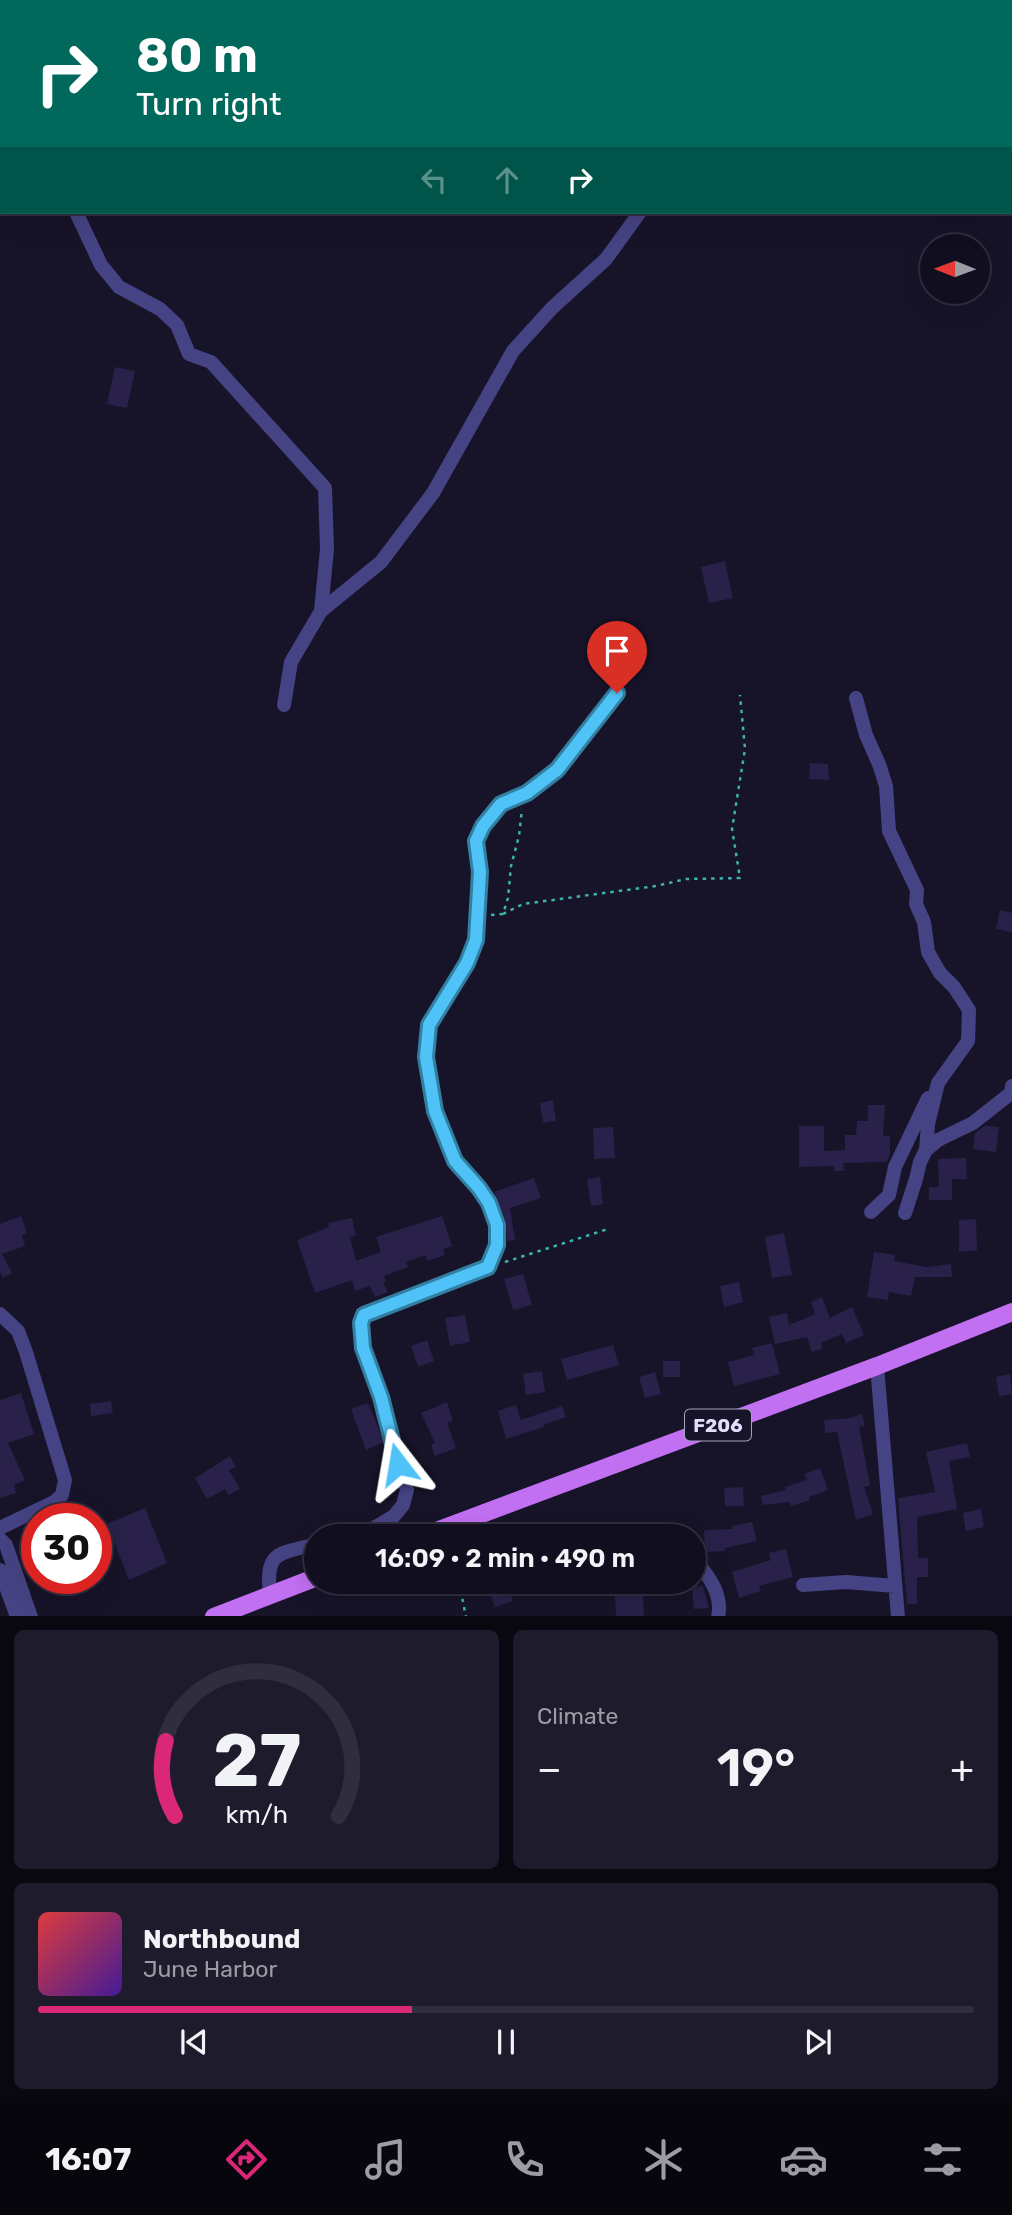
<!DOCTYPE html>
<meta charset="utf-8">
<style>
:root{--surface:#110e1f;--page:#1e1c2c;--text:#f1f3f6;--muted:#9c9ca4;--line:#302e3d;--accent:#db2777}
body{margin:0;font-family:Rubik,sans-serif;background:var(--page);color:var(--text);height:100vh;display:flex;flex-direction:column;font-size:26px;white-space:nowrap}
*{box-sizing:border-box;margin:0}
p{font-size:23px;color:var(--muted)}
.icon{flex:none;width:38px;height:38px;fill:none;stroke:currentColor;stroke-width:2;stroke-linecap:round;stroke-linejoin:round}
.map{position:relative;height:1616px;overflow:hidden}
.details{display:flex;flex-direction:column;gap:14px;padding:14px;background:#090811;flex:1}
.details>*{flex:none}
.hud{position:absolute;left:0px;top:0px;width:1013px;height:214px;box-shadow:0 7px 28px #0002,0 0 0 2px var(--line);background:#00695c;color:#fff;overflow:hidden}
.needle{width:46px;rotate:271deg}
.tools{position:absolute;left:920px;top:234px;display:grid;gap:14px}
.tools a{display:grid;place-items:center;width:70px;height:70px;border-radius:50%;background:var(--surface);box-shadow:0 7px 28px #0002,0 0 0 2px var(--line);font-size:35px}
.speed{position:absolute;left:21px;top:1503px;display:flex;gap:14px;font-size:35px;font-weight:700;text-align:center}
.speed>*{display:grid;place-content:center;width:91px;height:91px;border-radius:50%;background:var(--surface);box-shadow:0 7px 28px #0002,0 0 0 2px var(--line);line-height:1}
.speed .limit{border:10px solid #d22;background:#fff;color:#111}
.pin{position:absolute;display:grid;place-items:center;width:60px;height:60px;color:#fff;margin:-72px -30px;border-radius:50% 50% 50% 0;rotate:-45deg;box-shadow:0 0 7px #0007}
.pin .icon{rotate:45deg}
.me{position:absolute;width:77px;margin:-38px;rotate:346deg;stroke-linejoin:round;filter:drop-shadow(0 0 5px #0008)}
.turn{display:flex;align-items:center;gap:24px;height:147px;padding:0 21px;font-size:32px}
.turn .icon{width:91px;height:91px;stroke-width:2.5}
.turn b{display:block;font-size:49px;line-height:60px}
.lanes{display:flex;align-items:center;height:66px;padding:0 21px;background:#0003;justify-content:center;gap:35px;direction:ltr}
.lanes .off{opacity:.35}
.big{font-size:52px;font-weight:600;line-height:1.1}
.details .widget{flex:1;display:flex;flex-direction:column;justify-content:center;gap:10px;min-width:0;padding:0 24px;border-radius:10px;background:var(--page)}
.details .dial{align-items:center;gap:0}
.dial svg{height:182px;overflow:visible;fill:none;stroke:var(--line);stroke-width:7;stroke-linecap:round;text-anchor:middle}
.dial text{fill:var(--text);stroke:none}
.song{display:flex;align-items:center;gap:21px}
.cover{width:84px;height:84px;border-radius:10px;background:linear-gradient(135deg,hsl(0 70% 55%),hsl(260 70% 35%))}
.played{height:7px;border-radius:4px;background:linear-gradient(90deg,var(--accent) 40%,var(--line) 40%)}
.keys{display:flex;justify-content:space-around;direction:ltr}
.heat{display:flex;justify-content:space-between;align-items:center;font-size:38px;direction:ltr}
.details .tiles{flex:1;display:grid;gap:14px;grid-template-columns:1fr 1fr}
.widget:last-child{grid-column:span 2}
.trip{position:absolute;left:304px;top:1524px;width:402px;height:70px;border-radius:35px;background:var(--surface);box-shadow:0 7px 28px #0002,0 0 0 2px var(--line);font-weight:600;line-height:70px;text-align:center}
.tab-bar{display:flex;height:112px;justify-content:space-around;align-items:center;background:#07060c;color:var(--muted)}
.tab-bar .icon{width:49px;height:49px}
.tab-bar .active{color:var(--accent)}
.tab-bar b{font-size:32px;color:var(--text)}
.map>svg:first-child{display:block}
</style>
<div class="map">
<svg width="1012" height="1617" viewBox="0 0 1012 1617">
<rect width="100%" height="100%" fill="#171329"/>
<path fill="#292149" d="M115,367L135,371L127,408L107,404Z
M725,561L733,598L709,603L701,567Z
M810,763L828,764L829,780L809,779Z
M1000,910L1012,913V932L996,929Z
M553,1100L556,1121L543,1123L540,1103Z
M868,1105H885L883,1136H890V1154L887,1162L843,1163L844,1171H834V1166L799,1167V1126H824V1151L845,1150V1135H856L857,1121H868Z
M985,1126L999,1127L996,1152L973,1149L975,1133Z
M613,1127L615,1158L594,1159L593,1128Z
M966,1158L967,1179H952V1200H929V1187H939L938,1159Z
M600,1177L603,1204L591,1206L587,1179Z
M534,1178L541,1198L510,1208L515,1240L507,1241L506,1222L494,1192Z
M21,1216L27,1233L22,1235L25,1246L2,1254L12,1273L3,1278L0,1272V1224Z
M442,1216L452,1246L443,1249L445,1255L427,1261L425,1255L406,1262L408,1267L384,1276L386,1281L383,1282L388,1292L375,1297L370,1286L355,1291L352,1280L315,1293L297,1240L329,1227L328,1223L352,1218L356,1236L350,1237L356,1261L381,1252L376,1237Z
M976,1219L977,1250L959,1252V1220Z
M784,1233L792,1275L772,1278L765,1237Z
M874,1252L895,1255L894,1261L927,1267L951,1264L952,1277H915L911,1296L889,1292L888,1300L867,1297Z
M523,1274L532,1305L513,1310L504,1279Z
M739,1282L743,1302L724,1307L720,1286Z
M822,1297L830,1318L852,1307L864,1335L846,1343L842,1334L821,1343L822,1349L812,1352L807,1337L775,1344L769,1317L787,1313L789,1325L815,1314L811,1302Z
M465,1315L470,1342L450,1346L445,1318Z
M427,1340L434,1361L418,1367L411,1346Z
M772,1343L780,1374L734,1386L728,1362L754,1355L752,1348Z
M613,1345L619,1365L567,1380L561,1359Z
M663,1361H680V1377H663Z
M542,1371L545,1392L526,1395L523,1374Z
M655,1372L661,1394L645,1398L639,1377Z
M1010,1374L1012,1394L999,1396L996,1377Z
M21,1393L34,1434L8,1443L25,1480L14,1485L16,1493L0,1498V1400Z
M111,1401L113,1413L91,1416L90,1404Z
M447,1402L453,1421L447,1423L456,1448L435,1456L431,1445L435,1443L421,1413Z
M368,1403L384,1442L366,1450L351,1409Z
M516,1405L521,1420L562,1406L566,1417L543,1425L544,1427L506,1439L498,1411Z
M862,1414L865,1426L859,1427L870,1485L864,1487L873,1514L856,1520L837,1432L825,1433L824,1420L850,1418Z
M967,1443L970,1457L949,1461L957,1509L917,1517L918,1558H928V1577H917V1604H907L898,1498L935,1492L926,1452Z
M230,1456L236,1467L229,1470L240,1489L229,1495L225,1489L207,1499L195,1478Z
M820,1468L828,1490L809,1497L810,1500L791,1506L790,1502L763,1505L761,1496L786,1490L785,1487L807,1480L804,1474Z
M743,1487L744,1506H725L724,1488Z
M145,1508L167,1563L129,1580L107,1524Z
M981,1509L984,1527L966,1531L963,1513Z
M752,1522L757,1541L725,1548V1551L705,1552L704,1530L733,1529L732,1526Z
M786,1549L793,1577L759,1586L761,1591L739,1598L732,1572L771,1560L769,1553Z
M506,1584L513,1601L495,1607L489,1591Z
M703,1586L709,1608L694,1609L692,1587Z
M643,1595L644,1616H616L615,1596Z"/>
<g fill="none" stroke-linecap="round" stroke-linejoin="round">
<path stroke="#3cb3ac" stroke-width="2.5" stroke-dasharray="3.5 5" stroke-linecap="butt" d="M503,914L523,904L656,886L686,879L740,878L732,829L745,749L740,695
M491,915L503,914L508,898L511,866L519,836L522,809
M505,1262L608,1229
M459,1582L466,1617"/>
<path stroke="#464384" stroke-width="14" d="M747,0L754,2
M949,0L953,2
M317,2L323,0
M736,2L737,0
M786,2L791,0
M0,72L2,73
M0,106L2,108
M76,212L101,265L119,287L160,309L177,325L189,354L211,362L325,488L327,549L321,611
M856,698L866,735L879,764L886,786L889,831L917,890L916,904L924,922L928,952L940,973L954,987L969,1010L968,1041L938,1083L928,1124L926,1150L920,1162L916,1179L905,1213
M284,705L291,662L321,611L381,562L433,493L513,351L552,308L606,259L640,212
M926,1150L938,1140L973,1123L1011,1093L1012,1086
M871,1212L889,1195L895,1167L928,1098
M0,1314L18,1331L26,1352L65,1480L62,1495L54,1502L0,1528
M877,1366L898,1617
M667,1531L672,1536
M343,1536L374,1528L394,1516L403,1505L407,1490L381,1397L363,1348L361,1323L364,1315L489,1267L497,1245V1225L489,1203L479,1188L455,1161L435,1111L426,1057L429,1025L467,963L476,941L480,872L476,841L483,826L501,804L527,793L557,770L617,693
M0,1539L6,1545L31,1617
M695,1560C709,1576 723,1595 718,1617
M0,1570L17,1617
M803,1585L846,1582L895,1586
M270,1594C265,1550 279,1554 317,1544"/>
<path stroke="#c270f2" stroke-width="18" d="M423,1536L877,1366L1012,1312
M214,1617L317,1577"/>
</g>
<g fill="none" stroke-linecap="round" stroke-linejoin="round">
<defs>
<path id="route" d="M398,1464L381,1397L363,1348L361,1323L364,1315L488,1267L497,1245V1225L489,1203L479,1188L455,1161L435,1111L426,1057L429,1025L467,963L476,940L480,872L476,841L483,826L501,804L527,793L557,770L617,693"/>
</defs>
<use href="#route" stroke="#337fa1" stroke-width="18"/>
<use href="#route" stroke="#4fc3f7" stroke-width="12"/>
</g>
<g text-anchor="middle" stroke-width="7" stroke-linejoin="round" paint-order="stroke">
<rect fill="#171329" stroke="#a5a2bd" stroke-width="2" x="685" y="1409.5" width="66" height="31" rx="5"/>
<g font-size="19" font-weight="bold" fill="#e2dffc">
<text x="718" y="1432">F206</text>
</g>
</g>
</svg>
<div class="tools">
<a><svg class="needle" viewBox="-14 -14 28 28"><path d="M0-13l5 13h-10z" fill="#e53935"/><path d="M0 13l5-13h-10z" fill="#9c9ca4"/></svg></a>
</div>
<div class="speed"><div class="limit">30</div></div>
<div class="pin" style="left:617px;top:693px;background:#d93025"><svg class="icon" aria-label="arrive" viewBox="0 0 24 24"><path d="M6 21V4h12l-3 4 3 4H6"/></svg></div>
<svg class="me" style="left:398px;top:1464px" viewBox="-20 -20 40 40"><path d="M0-17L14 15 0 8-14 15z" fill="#4fc3f7" stroke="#fff" stroke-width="4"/></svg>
<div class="trip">16:09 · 2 min · 490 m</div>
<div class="hud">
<div class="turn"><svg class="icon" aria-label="right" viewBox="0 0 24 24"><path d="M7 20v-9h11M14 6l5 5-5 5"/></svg><div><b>80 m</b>Turn right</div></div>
<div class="lanes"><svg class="icon off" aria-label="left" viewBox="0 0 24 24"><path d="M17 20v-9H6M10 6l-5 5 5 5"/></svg><svg class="icon off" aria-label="ahead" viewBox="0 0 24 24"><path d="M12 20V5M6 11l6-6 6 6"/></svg><svg class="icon" aria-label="right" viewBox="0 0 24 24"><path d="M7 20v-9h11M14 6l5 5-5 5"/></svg></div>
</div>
</div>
<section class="details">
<div class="tiles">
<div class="widget dial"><svg viewBox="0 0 100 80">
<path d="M14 69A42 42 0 1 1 86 69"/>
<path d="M14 69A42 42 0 0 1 10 36" stroke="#db2777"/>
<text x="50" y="56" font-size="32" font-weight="700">27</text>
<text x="50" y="72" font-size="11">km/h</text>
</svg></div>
<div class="widget"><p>Climate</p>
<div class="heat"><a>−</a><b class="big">19°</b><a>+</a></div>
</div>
<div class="widget">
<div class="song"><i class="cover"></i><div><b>Northbound</b><p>June Harbor</p></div></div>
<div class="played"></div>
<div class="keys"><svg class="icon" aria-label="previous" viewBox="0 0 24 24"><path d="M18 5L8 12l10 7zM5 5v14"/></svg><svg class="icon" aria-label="pause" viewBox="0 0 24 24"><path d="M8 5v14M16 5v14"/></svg><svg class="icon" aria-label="next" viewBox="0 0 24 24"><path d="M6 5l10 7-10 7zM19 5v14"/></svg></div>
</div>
</div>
</section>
<nav class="tab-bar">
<b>16:07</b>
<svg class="icon active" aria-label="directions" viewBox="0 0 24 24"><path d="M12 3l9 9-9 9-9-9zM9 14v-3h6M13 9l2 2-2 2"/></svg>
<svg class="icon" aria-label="music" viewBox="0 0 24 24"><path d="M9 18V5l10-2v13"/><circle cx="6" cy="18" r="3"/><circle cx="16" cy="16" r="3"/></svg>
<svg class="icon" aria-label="phone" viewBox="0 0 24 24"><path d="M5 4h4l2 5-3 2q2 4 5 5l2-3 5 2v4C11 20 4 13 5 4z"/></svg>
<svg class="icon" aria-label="climate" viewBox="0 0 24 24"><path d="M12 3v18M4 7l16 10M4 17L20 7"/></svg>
<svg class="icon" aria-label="car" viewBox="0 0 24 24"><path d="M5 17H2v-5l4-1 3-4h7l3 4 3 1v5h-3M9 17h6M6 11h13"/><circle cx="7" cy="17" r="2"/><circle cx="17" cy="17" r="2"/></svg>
<svg class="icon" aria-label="filters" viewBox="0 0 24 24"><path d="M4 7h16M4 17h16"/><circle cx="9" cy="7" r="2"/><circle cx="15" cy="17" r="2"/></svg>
</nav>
